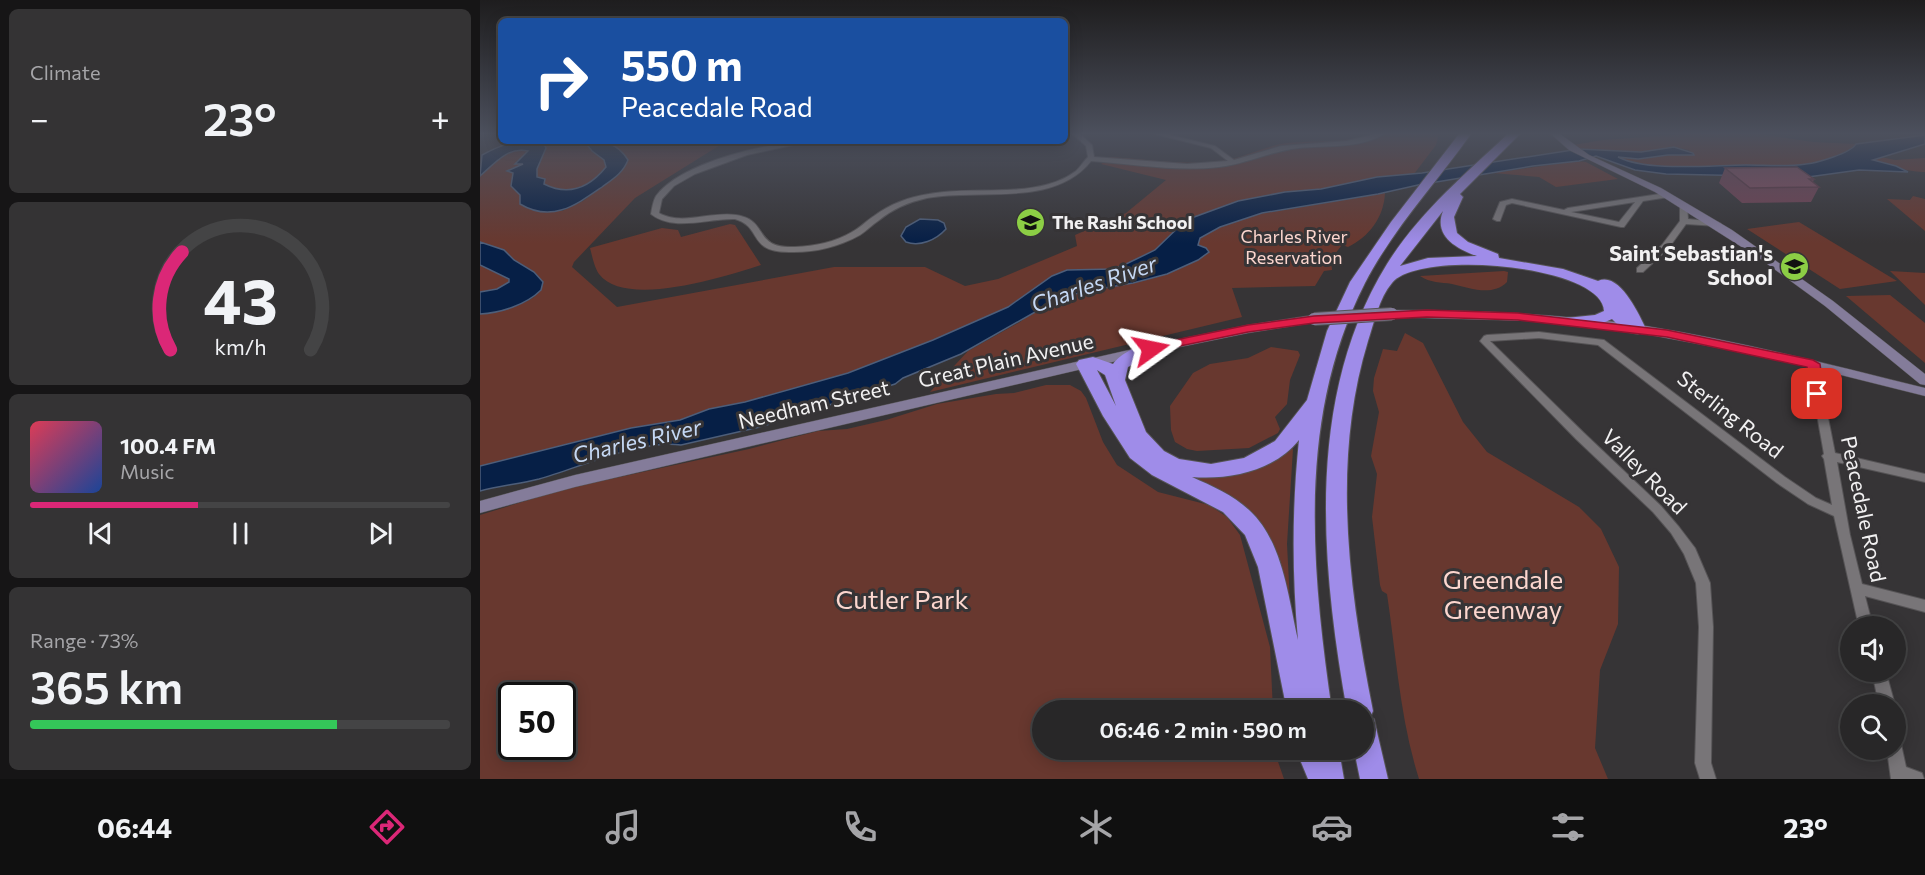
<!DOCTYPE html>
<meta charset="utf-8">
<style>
:root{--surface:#282728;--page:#343334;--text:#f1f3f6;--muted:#a5a5a8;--line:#444445;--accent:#db2777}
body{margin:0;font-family:Commissioner,sans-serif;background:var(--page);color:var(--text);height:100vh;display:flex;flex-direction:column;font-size:22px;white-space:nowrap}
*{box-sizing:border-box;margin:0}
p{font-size:20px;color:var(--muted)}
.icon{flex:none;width:33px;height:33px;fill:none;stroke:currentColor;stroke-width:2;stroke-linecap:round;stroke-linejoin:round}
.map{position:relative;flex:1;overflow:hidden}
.drawer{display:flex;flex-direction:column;gap:9px;padding:9px;background:#161516;width:480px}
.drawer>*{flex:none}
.hud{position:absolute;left:18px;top:18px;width:570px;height:126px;border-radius:9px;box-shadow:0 3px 15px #0003,0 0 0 2px var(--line);background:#1a4fa0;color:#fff;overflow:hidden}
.controls{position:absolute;left:1360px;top:616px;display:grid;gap:12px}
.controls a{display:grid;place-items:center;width:66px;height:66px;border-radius:50%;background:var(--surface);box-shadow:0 3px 15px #0003,0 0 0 2px var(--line);font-size:30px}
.speed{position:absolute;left:18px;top:682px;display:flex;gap:12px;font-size:30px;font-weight:700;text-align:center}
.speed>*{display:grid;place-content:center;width:78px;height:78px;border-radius:50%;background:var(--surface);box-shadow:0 3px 15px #0003,0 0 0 2px var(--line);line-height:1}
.speed .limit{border:3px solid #111;border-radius:9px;background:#fff;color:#111}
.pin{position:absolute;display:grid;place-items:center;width:51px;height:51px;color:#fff;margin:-26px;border-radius:12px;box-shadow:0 3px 9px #0006}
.me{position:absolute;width:66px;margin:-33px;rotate:78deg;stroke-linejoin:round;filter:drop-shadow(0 0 4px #0008)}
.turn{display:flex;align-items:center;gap:21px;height:126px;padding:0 24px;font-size:27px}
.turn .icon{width:78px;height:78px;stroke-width:2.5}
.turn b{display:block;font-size:42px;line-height:51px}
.big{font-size:45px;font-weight:600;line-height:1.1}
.drawer .card{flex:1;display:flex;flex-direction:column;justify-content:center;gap:9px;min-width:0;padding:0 21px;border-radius:9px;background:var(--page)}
.drawer .dial{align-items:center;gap:0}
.dial svg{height:156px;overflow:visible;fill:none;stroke:var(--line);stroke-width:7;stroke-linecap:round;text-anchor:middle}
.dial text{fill:var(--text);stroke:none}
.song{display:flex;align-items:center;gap:18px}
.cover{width:72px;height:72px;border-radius:9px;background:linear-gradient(135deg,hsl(350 70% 55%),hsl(220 70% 35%))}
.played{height:6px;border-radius:3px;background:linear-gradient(90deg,var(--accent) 40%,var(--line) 40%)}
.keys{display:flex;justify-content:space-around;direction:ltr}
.heat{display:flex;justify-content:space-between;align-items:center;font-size:33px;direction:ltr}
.charge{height:9px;border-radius:4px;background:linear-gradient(90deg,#34c759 73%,var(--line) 0)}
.trip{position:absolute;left:552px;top:700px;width:342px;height:60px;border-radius:30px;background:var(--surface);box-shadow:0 3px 15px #0003,0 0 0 2px var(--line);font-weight:600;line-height:60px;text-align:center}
.tabs{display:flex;height:96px;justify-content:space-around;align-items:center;background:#101010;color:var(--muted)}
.tabs .icon{width:42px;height:42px}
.tabs .current{color:var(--accent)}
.tabs b{font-size:27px;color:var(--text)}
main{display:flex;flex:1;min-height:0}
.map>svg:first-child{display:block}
</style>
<main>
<section class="drawer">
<div class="card"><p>Climate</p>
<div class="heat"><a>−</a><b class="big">23°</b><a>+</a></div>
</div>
<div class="card dial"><svg viewBox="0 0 100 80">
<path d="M14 69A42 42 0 1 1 86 69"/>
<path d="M14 69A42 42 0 0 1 20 19" stroke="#db2777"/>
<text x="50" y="56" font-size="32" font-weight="700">43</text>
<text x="50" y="72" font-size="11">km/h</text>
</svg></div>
<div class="card">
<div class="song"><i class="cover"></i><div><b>100.4 FM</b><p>Music</p></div></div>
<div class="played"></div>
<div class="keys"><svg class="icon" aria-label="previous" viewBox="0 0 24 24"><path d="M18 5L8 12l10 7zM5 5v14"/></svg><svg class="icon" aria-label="pause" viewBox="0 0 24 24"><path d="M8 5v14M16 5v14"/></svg><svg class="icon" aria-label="next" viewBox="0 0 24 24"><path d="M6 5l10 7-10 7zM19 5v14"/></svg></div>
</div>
<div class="card"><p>Range · 73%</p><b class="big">365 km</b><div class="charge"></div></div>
</section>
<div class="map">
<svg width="1445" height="779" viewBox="0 0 1445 779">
<rect width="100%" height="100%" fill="#363436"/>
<path fill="#68382f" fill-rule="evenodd" d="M890,134H959L956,145L934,174L897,177L841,189L805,192L706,220L675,250L646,264L633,269L587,270L528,307L453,340L368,373L265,402L229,409L200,420L151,428L0,466V314C13,313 47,305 56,295C59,292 61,286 63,282L54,273L34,260L24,250L0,242V176C14,164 28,146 49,151L36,162L43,164L32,172L41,197L82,211L103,201L140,173L137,148L127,141H253L245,142L155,198L94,262L92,267L137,307L354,267H445L485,286L518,279L597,246L595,235L646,213L686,180L621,164L630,157C667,159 704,166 741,161C764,158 784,146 807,143C835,140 863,144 890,134Z
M1207,134H1279L1333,142L1376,144C1371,153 1337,163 1326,164C1306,167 1285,165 1266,165C1230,165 1168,172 1137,156L1158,159L1188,155H1213L1209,150L1194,147L1161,152L1099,149L1093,145L1123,140Z
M59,141H104L112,151L124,160L126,167C108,188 89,196 63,184L65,180L57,176V169L66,148L64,144Z
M1401,157L1415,160L1445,158V172C1432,172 1404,166 1393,159Z
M1097,161L1106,162L1138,179L1076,187L1059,177L1013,173Z
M905,193C904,217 889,237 868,247L862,245L851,259L852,270L844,271L835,286L752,288L762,317L450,392L488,351L540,322L556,310L601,292L653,283L687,274L727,254L718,246V239L740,227L767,216Z
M1433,196L1445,199V231L1407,199L1430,200Z
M1319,222L1417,281L1360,289L1267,229Z
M250,224L255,225L281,265C247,276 145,309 119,274C114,267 112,255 110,248L182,228L198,230L201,237Z
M0,265L28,277L29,283L17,289L0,292Z
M1024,271L1028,272L1027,282C1012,297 990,288 972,284C961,282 950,283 940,276Z
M1410,271L1445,273V305Z
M1410,295L1445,323V363L1366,296Z
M925,333L943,343L983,422L1007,452L1099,507L1121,529L1139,567L1138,624L1120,670L1115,748L1128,779H939C920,719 916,654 907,594L902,591L900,585L892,517L897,474L891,456L899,412L893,391L894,378L903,349L917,351Z
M791,347L818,351L820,355L810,380L807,404L795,417L800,429L798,433L769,448L717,451L707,449L695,442L691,430L690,406L713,373L730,364L768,358Z
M566,385H590L601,391L606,398L623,442L637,465L678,492L729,505L747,517L760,535L790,647L793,711H562V750H794L804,779H0V515L84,489L269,449L338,431L367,429L406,420L457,404L516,394L534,393ZM32,696H82V747H32Z
M808,448L813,449L807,544L810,602L789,544L693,468L711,472Z"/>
<path fill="#061f46" stroke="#4d5e7a" stroke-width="1.5" d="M1445,135V144L1393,160L1416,166L1428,172L1379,170L1328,177L1186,174L1155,170L1116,156L1099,161L1053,166L938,185L898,194L782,213L740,227L720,238L718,245L726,248L729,252L718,260L687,274L653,283L601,292L571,303L481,354L423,378L415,384L280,427L201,445C160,439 99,468 59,479C39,484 19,486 0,491V466L151,428L200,420L229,409L265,402L368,373L453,340L528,307L572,276L587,270L633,269L646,264L675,250L706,220L758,201L805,192L841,189L897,177L942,173L1099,149L1161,152L1194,147L1213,153L1214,155H1188L1158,159L1138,157C1167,172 1232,165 1266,165C1286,165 1307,167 1326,164C1337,163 1371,153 1376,144Z
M104,141C123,141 137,142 148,160C143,173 133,179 122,187C96,205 72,223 40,204V195L31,186L33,173L27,171L43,164H35L48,151C28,146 14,164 0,176L2,155C20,145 44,136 64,144L66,148L57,169V177L65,179L64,184C88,196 109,188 126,167L124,160L112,151Z
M440,219L458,220L464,223L466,229C456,240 440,247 426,242L421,236L426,227Z
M0,242L24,250L34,260L54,272L63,282L61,290C46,305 20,313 0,314V292L17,289L29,282V279L0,265Z"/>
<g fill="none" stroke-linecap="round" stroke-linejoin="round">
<defs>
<path id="minor" d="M593,134H600L612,145L614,157L707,164L748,161L731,148L675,134H686L735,146L754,160L801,146L867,141L895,134H904C881,149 846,145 819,148C791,151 766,164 739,167C697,172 654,164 611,161C574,208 500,188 447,198C429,202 412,209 398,221C392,225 386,231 380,235C359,247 333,253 309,252C267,252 283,227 255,219C229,218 193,232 171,214C172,208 173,201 176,196C201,162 292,141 332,141L267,155L215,174L194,186L182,199L179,213C202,226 231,211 256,215C290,220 272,249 315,247C335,246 355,242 372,232C380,228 386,221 394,216C410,204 429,197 449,194C493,185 558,200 596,171C600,167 604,161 608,157L606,146Z
M1186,193L1190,195L1189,197L1163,201L1144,227H1141L1032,203L1026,205L1020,221H1017L1013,219L1020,202L1032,199L1084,210L1088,208ZM1155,202L1139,222L1091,212Z
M1200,203L1207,205L1208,219L1237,222L1241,224L1237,226L1206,224L1188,249L1163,272H1157V268L1182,245L1200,221Z
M1059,332L1124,340L1305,477L1336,498L1352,505L1344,459L1342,456L1344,454L1328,364L1333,361L1337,362L1355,453L1445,474V482L1357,462L1370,535L1382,584L1445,600V612L1385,596L1393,627H1379L1354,516L1328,504L1297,483L1118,345L1059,338L1010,341L1104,433L1181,506L1199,527L1215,548L1230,583L1233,627L1231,763L1236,779H1220L1215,763L1219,627L1216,583L1204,554L1191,533L1173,512L1096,439L1000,341L1004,336L1007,335Z
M1392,672H1406L1415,705H1399Z
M1416,742L1421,744L1426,767L1442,773L1444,779H1411L1407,750H1416Z"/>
<path id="secondary" d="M1071,134H1080L1109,155L1181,188L1252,230L1353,301L1445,374V385L1440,384L1345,306L1279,258L1175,192L1089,150Z
M912,310C997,310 1082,314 1166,326C1260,341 1352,365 1445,388V396L1293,358L1165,334L1057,321L908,317L906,314Z
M834,315L838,316L840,319L838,322L768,333L671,353L95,487L0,513V501L95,475L671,345L768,325Z"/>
<path id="motorway" d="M979,134H991C956,183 913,229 885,283C817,416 831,567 852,711H807L778,567L765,535L743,512L672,475L650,458L623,416L596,364L599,360L613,357L633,364C642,352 663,342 677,345L679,349L677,353L648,367L645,380L666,432L684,451L699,459L731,464L764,458L795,441L827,400L847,331L870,282L911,222ZM617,370L625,375L636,406ZM819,440C812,507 812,573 818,640C808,597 803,541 769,510C753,495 732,486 712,477C750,480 794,471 819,440Z
M1028,134H1040L980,194L983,197L974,217L977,233L988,242L1018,254L1019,258L1083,269L1118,281C1139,271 1159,314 1166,329L1158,334L1144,331L1132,319L1118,325L1086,324L1084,321L1086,318L1115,315L1124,311C1123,265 939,249 912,283C899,298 894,323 888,341C851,462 869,590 893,711L890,718L894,719L908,779H880L874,750H884V711H867C841,564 825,397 907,264C938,214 985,174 1028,134ZM963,211C953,236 977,249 997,256L948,258L920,266Z
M816,750H859L864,779H828Z"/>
</defs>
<use href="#minor" stroke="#555355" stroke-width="2"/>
<use href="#secondary" stroke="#555355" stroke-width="1"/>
<use href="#motorway" stroke="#555355" stroke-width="2"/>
<use href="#minor" fill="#787578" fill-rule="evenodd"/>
<use href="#secondary" fill="#847c9a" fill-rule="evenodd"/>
<use href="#motorway" fill="#9f8ce9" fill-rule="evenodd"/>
<defs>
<path id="secondary-bridge" d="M834,319L912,314"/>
</defs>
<use href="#secondary-bridge" stroke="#555355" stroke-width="14" stroke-linecap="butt"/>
<use href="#secondary-bridge" stroke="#847c9a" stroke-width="12"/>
</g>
<path fill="#724253" d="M1245,168L1334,179L1333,182L1339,187L1331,202L1262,203L1239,183Z"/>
<path fill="#854d60" stroke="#5d3643" stroke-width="1.5" d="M1317,167L1334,179H1329L1339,187L1270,188L1245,168Z"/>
<linearGradient id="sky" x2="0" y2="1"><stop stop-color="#1e1d1e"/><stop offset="0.55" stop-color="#4c505d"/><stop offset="1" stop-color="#4c505d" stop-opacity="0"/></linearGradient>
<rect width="1445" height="243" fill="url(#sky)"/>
<path fill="#e11d48" stroke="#92132f" stroke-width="1.5" d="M947,310L1038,313L1187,330L1333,360L1340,364L1344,394L1337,399L1330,394L1327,367L1187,337L1038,320L947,317L834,323L768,332L671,352L665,349L671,345L768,325L834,316Z"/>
<defs>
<symbol id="school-disc" viewBox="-11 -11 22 22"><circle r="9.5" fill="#8cce45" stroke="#363436"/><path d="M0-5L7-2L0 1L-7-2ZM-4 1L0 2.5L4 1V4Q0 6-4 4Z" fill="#111"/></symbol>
</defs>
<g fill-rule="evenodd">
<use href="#school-disc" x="534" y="206" width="33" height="33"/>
<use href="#school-disc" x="1298" y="250" width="33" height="33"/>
</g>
<g text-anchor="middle" stroke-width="6" stroke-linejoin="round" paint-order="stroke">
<g font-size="18" font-weight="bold" fill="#f2f1f2" stroke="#363436" text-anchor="start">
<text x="572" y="229">The Rashi School</text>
</g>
<g font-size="18" fill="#fcd6ce" stroke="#363436">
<text x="814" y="243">Charles River<tspan x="814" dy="21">Reservation</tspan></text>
</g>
<g font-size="21" font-weight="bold" fill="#f2f1f2" stroke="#363436" text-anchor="end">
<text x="1293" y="261">Saint Sebastian's<tspan x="1293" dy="24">School</tspan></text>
</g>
<g font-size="21" fill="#f2f1f2" stroke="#363436">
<text transform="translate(526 361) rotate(-13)" y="7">Great Plain Avenue</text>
<text transform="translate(334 405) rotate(-13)" y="7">Needham Street</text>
<text transform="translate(1250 415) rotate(38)" y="7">Sterling Road</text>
<text transform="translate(1164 472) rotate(45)" y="7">Valley Road</text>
<text transform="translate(1383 509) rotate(78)" y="7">Peacedale Road</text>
</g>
<g font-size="22" font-style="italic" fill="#c5d8f4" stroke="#363436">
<text transform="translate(614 284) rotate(-19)" y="8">Charles River</text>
<text transform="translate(157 441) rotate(-13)" y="8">Charles River</text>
</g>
<g font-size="26" fill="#fcd6ce" stroke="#363436">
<text x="1023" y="589">Greendale<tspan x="1023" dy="30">Greenway</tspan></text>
<text x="422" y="609">Cutler Park</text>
</g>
</g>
</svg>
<div class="controls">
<a><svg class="icon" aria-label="sound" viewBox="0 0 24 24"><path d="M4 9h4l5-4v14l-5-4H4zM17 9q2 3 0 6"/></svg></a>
<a><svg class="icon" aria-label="search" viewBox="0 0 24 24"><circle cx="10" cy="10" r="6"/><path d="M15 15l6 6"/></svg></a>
</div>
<div class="speed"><div class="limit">50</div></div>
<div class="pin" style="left:1337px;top:394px;background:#d93025"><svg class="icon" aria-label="arrive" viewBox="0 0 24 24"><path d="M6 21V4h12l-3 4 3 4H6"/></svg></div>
<svg class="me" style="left:671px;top:349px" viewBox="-20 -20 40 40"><path d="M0-17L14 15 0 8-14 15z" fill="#e11d48" stroke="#fff" stroke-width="4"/></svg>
<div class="trip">06:46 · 2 min · 590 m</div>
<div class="hud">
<div class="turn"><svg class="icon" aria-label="right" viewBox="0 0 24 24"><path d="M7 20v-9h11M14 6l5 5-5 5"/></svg><div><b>550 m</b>Peacedale Road</div></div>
</div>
</div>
</main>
<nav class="tabs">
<b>06:44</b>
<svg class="icon current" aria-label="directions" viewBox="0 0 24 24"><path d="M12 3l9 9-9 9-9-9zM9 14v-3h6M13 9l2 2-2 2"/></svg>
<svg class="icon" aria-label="music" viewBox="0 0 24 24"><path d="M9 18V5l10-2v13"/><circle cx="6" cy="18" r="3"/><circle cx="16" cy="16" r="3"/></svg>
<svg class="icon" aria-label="phone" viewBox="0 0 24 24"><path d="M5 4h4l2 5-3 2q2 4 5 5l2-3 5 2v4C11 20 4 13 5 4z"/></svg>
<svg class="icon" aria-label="climate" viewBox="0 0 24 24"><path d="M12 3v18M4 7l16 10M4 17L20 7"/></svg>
<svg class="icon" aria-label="car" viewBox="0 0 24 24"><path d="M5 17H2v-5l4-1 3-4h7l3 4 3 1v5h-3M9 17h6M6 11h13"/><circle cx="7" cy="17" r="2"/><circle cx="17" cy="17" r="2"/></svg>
<svg class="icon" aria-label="filters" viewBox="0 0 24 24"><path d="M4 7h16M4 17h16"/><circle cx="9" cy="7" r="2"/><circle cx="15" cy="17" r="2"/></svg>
<b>23°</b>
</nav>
